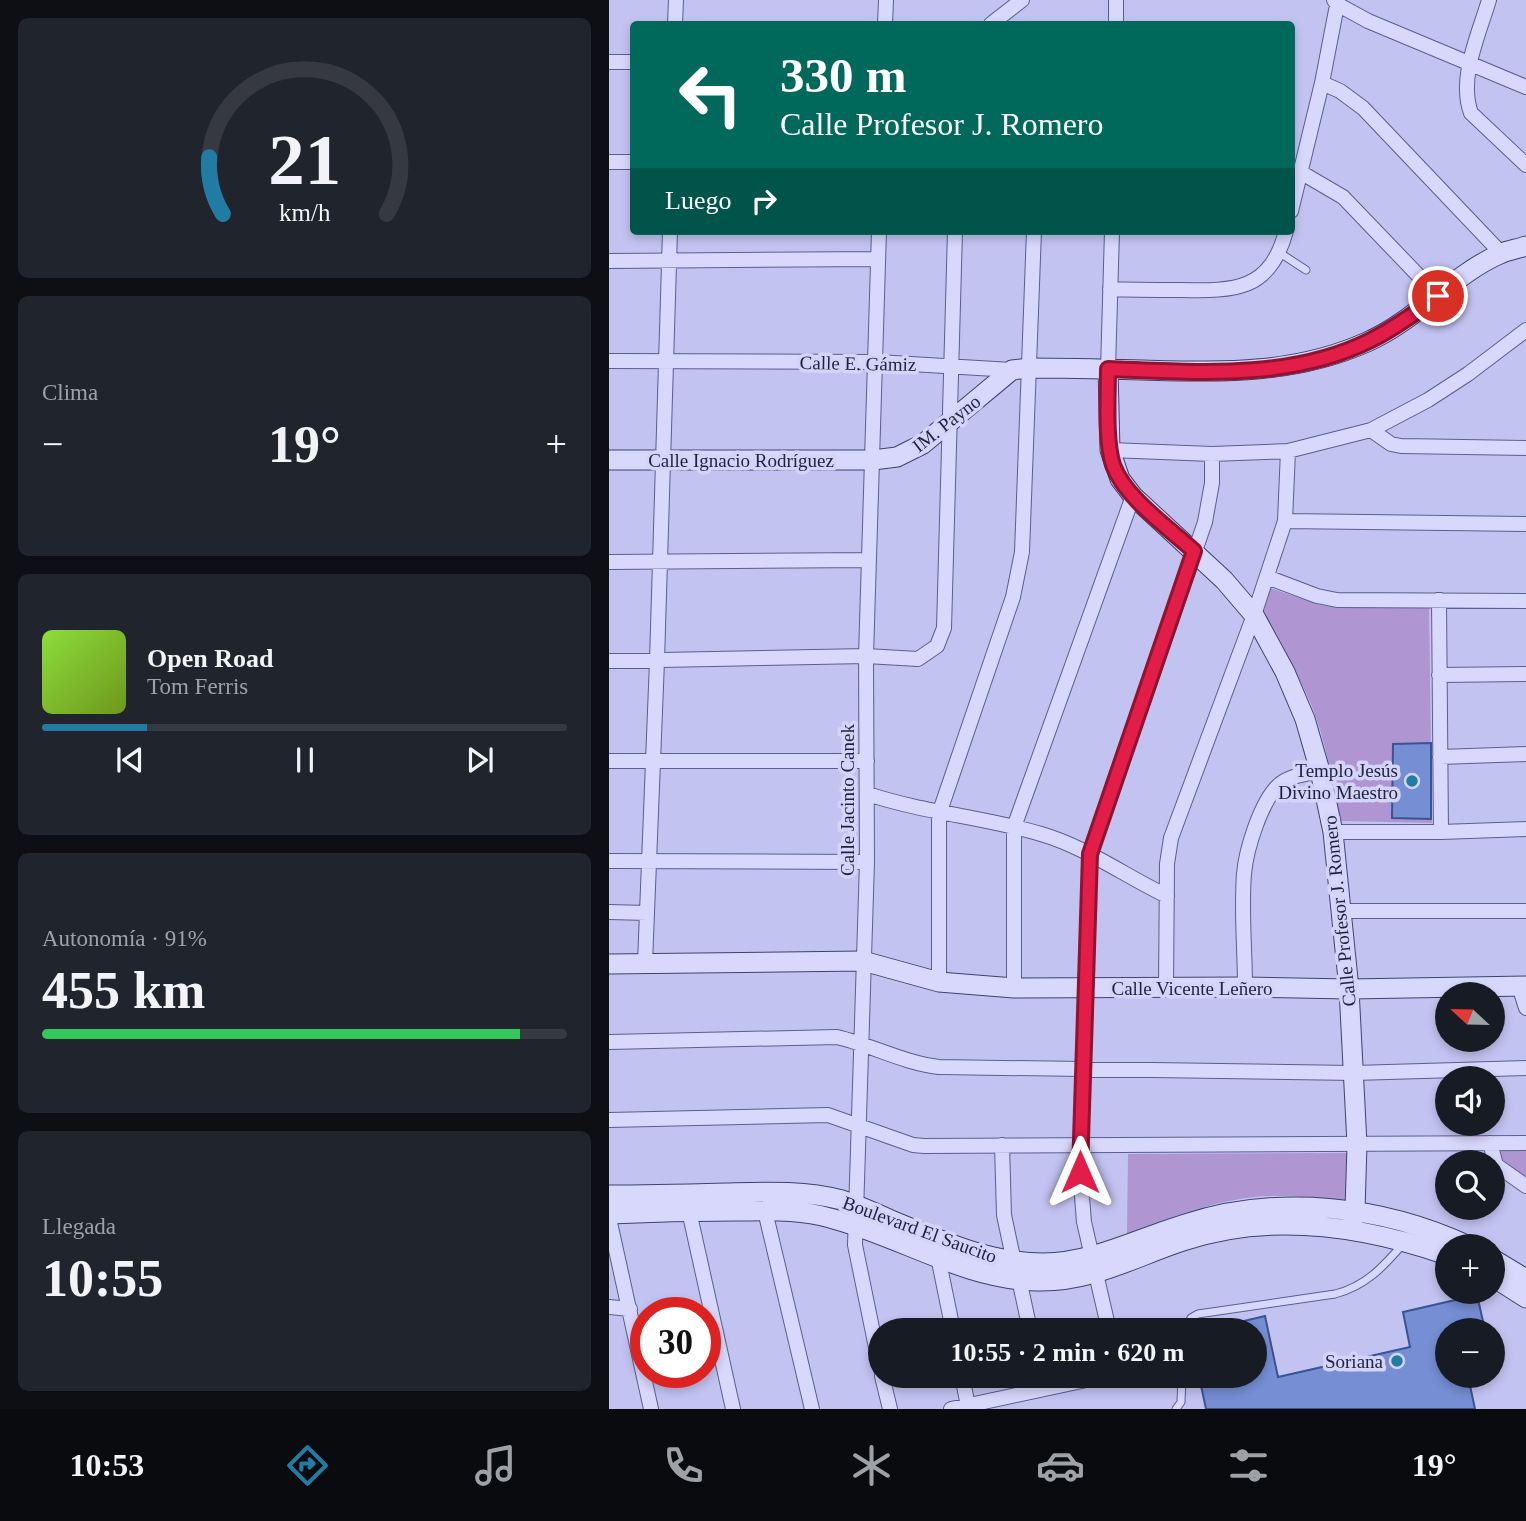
<!DOCTYPE html>
<html lang="es">
<meta charset="utf-8">
<style>
:root{--surface:#171b24;--page:#20242c;--text:#f1f3f6;--muted:#9ea1a6;--line:#363941;--accent:#217ca4}
body{margin:0;font-family:"Times New Roman",serif;background:var(--page);color:var(--text);height:100vh;display:flex;flex-direction:column;font-size:26px;white-space:nowrap}
*{box-sizing:border-box;margin:0}
p{font-size:23px;color:var(--muted)}
.icon{flex:none;width:38px;height:38px;fill:none;stroke:currentColor;stroke-width:2;stroke-linecap:round;stroke-linejoin:round}
.map{position:relative;flex:1;overflow:hidden}
.details{display:flex;flex-direction:column;gap:18px;padding:18px;background:#0d0f14;width:609px}
.details>*{flex:none}
.guide{position:absolute;left:21px;top:21px;width:665px;height:214px;border-radius:7px;box-shadow:0 4px 10px #0003;background:#00695c;color:#fff;overflow:hidden}
.needle{width:46px;rotate:292deg}
.controls{position:absolute;left:826px;top:982px;display:grid;gap:14px}
.controls a{display:grid;place-items:center;width:70px;height:70px;border-radius:50%;background:var(--surface);box-shadow:0 4px 10px #0003;font-size:35px}
.speed{position:absolute;left:21px;top:1297px;display:flex;gap:14px;font-size:35px;font-weight:700;text-align:center}
.speed>*{display:grid;place-content:center;width:91px;height:91px;border-radius:50%;background:var(--surface);box-shadow:0 4px 10px #0003;line-height:1}
.speed .limit{border:10px solid #d22;background:#fff;color:#111}
.pin{position:absolute;display:grid;place-items:center;width:60px;height:60px;color:#fff;margin:-30px;border:4px solid #fff;border-radius:50%;box-shadow:0 2px 7px #0007}
.me{position:absolute;width:77px;margin:-38px;rotate:0deg;stroke-linejoin:round;filter:drop-shadow(0 0 5px #0008)}
.turn{display:flex;align-items:center;gap:24px;height:147px;padding:0 35px;font-size:32px}
.turn .icon{width:91px;height:91px;stroke-width:2.5}
.turn b{display:block;font-size:49px;line-height:60px}
.then{display:flex;align-items:center;height:66px;padding:0 35px;background:#0003;gap:14px;font-size:26px}
.big{font-size:52px;font-weight:700;line-height:1.1}
.details .card{flex:1;display:flex;flex-direction:column;justify-content:center;gap:10px;min-width:0;padding:0 24px;border-radius:10px;background:var(--page)}
.details .dial{align-items:center;gap:0}
.dial svg{height:182px;overflow:visible;fill:none;stroke:var(--line);stroke-width:7;stroke-linecap:round;text-anchor:middle}
.dial text{fill:var(--text);stroke:none}
.song{display:flex;align-items:center;gap:21px}
.cover{width:84px;height:84px;border-radius:10px;background:linear-gradient(135deg,hsl(90 70% 55%),hsl(80 70% 35%))}
.played{height:7px;border-radius:4px;background:linear-gradient(90deg,var(--accent) 20%,var(--line) 20%)}
.keys{display:flex;justify-content:space-around;direction:ltr}
.heat{display:flex;justify-content:space-between;align-items:center;font-size:38px;direction:ltr}
.charge{height:10px;border-radius:5px;background:linear-gradient(90deg,#34c759 91%,var(--line) 0)}
.trip{position:absolute;left:259px;top:1318px;width:399px;height:70px;border-radius:35px;background:var(--surface);box-shadow:0 4px 10px #0003;font-weight:700;line-height:70px;text-align:center}
.tabs{display:flex;height:112px;justify-content:space-around;align-items:center;background:#090b0e;color:var(--muted)}
.tabs .icon{width:49px;height:49px}
.tabs .current{color:var(--accent)}
.tabs b{font-size:32px;color:var(--text)}
main{display:flex;flex:1;min-height:0}
.map>svg:first-child{display:block}
</style>
<main>
<section class="details">
<div class="card dial"><svg viewBox="0 0 100 80">
<path d="M14 69A42 42 0 1 1 86 69"/>
<path d="M14 69A42 42 0 0 1 8 44" stroke="#217ca4"/>
<text x="50" y="56" font-size="32" font-weight="700">21</text>
<text x="50" y="72" font-size="11">km/h</text>
</svg></div>
<div class="card"><p>Clima</p>
<div class="heat"><a>−</a><b class="big">19°</b><a>+</a></div>
</div>
<div class="card">
<div class="song"><i class="cover"></i><div><b>Open Road</b><p>Tom Ferris</p></div></div>
<div class="played"></div>
<div class="keys"><svg class="icon" aria-label="previous" viewBox="0 0 24 24"><path d="M18 5L8 12l10 7zM5 5v14"/></svg><svg class="icon" aria-label="pause" viewBox="0 0 24 24"><path d="M8 5v14M16 5v14"/></svg><svg class="icon" aria-label="next" viewBox="0 0 24 24"><path d="M6 5l10 7-10 7zM19 5v14"/></svg></div>
</div>
<div class="card"><p>Autonomía · 91%</p><b class="big">455 km</b><div class="charge"></div></div>
<div class="card"><p>Llegada</p><b class="big">10:55</b></div>
</section>
<div class="map">
<svg width="917" height="1409" viewBox="0 0 917 1409">
<rect width="100%" height="100%" fill="#c3c3f2"/>
<path fill="#af95d2" d="M661,588L711,605L730,608L820,606L823,823L731,821C723,782 717,741 702,704C688,672 671,642 653,612Z
M890,1151H917V1176L896,1165L889,1158Z
M743,1153L739,1202C705,1198 671,1193 637,1198C596,1204 556,1219 518,1235L519,1154Z"/>
<path fill="#758ed4" stroke="#3b5391" stroke-width="2" d="M822,743V819L783,818L784,744Z
M868,1295L876,1330H838V1376H859L866,1409H597L590,1376H646V1330H614V1326L656,1316L669,1377L801,1347L794,1312Z"/>
<g fill="none" stroke-linecap="round" stroke-linejoin="round">
<defs>
<path id="lane" d="M671,253L697,270
M576,1330L582,1318L589,1314L726,1294C757,1286 774,1267 794,1244
M567,1409L572,1402L573,1376"/>
<path id="street" d="M507,0V24
M725,0L728,4L759,21L917,87
M880,0C870,34 849,78 862,113L917,165
M66,24L67,0
M276,24L277,0
M382,24L413,0
M0,62H24
M713,83L731,91L754,108L892,253
M0,162H24
M693,173L734,197L829,296
M682,211L713,83L729,0
M270,231L257,656L258,862L246,1245L271,1367
M0,261L269,259
M501,289C524,290 548,290 572,290C626,291 661,291 677,231
M0,361L268,362L403,370
M499,369L503,231
M762,430L782,444L792,446L917,448
M501,450L603,454L679,451L762,430L819,400L859,374L917,330
M676,521L917,524
M0,562L260,560
M658,577L708,596L728,600L917,601
M830,600L832,832
M0,661L257,656L309,659L328,646L335,628L346,231
M830,675L917,674
M831,757L917,754
M0,761H258
M259,794C316,813 375,817 432,834C477,847 516,876 558,896
M724,832H832L917,829
M0,861L258,862
M732,911H917
M0,912L38,913
M36,963L48,661L61,231
M330,982V814L404,597L413,552L425,231
M910,986L917,1008
M636,987C636,950 632,911 635,874C637,850 652,800 671,784C683,775 697,774 711,771
M405,988V827L524,496
M557,988L558,864L562,838L645,615L676,521L679,451
M0,1042L228,1037C262,1045 295,1063 330,1067L745,1073L917,1068
M0,1120L219,1115L304,1145L315,1146L917,1143
M881,1143L887,1165L917,1186
M393,1145L395,1215L405,1262
M80,1211L124,1409
M156,1211L203,1409
M0,1218L42,1409
M329,1257L344,1330
M410,1279L421,1330
M0,1307L21,1309
M500,1330L475,1222L471,1172L481,854L596,522L603,483V454
M273,1376L281,1409
M353,1376L359,1406
M342,1409L496,1376"/>
<path id="secondary" d="M499,369L501,450L511,479L524,496L615,580L645,615L676,672L696,719L711,771L724,832L740,989L748,1144L746,1211L742,1230
M0,460H264L288,457L314,444L403,370L421,368C459,368 496,369 533,370C612,372 684,375 758,342C808,320 843,275 891,254C899,250 909,249 917,246
M0,964L254,961L330,982L405,988L636,987L740,989L917,986
M0,1195C39,1195 78,1194 117,1193C156,1192 194,1190 233,1200C250,1205 266,1213 282,1220C331,1240 380,1263 434,1263C483,1263 530,1238 576,1224C669,1194 772,1205 860,1246
M0,1214C42,1212 85,1211 127,1211C158,1211 191,1209 221,1218C291,1236 354,1279 427,1281C481,1283 525,1257 574,1241C661,1212 754,1226 838,1255
M884,1259L917,1279
M884,1277L917,1298"/>
</defs>
<use href="#lane" stroke="#57608f" stroke-width="9"/>
<use href="#street" stroke="#57608f" stroke-width="16"/>
<use href="#secondary" stroke="#3a4471" stroke-width="21"/>
<use href="#lane" stroke="#d8d7fc" stroke-width="7"/>
<use href="#street" stroke="#d8d7fc" stroke-width="14"/>
<use href="#secondary" stroke="#d8d7fc" stroke-width="19"/>
</g>
<g fill="none" stroke-linecap="round" stroke-linejoin="round">
<defs>
<path id="route" d="M471,1172L481,854L585,551C560,528 516,498 504,465C496,441 499,396 499,369C586,372 681,381 762,340C786,328 808,312 829,296"/>
</defs>
<use href="#route" stroke="#92132f" stroke-width="18"/>
<use href="#route" stroke="#e11d48" stroke-width="12"/>
</g>
<g fill="#217ca4" stroke="#d4d3f9" stroke-width="2.5">
<circle cx="803" cy="781" r="7"/>
<circle cx="788" cy="1361" r="7"/>
</g>
<g text-anchor="middle" stroke-width="7" stroke-linejoin="round" paint-order="stroke">
<g font-size="19" fill="#1d233d" stroke="#d4d3f9">
<text transform="translate(249 363) rotate(1)" y="7">Calle E. Gámiz</text>
<text transform="translate(337 423) rotate(-38)" y="7">IM. Payno</text>
<text x="132" y="467">Calle Ignacio Rodríguez</text>
<text transform="translate(238 800) rotate(-90)" y="7">Calle Jacinto Canek</text>
<text transform="translate(730 911) rotate(-96)" y="7">Calle Profesor J. Romero</text>
<text x="583" y="995">Calle Vicente Leñero</text>
<text transform="translate(311 1229) rotate(20)" y="7">Boulevard El Saucito</text>
</g>
<g font-size="19" fill="#1d233d" stroke="#d4d3f9" text-anchor="end">
<text x="789" y="777">Templo Jesús<tspan x="789" dy="22">Divino Maestro</tspan></text>
<text x="774" y="1368">Soriana</text>
</g>
</g>
</svg>
<div class="controls">
<a><svg class="needle" viewBox="-14 -14 28 28"><path d="M0-13l5 13h-10z" fill="#e53935"/><path d="M0 13l5-13h-10z" fill="#9ea1a6"/></svg></a>
<a><svg class="icon" aria-label="sound" viewBox="0 0 24 24"><path d="M4 9h4l5-4v14l-5-4H4zM17 9q2 3 0 6"/></svg></a>
<a><svg class="icon" aria-label="search" viewBox="0 0 24 24"><circle cx="10" cy="10" r="6"/><path d="M15 15l6 6"/></svg></a>
<a>+</a>
<a>−</a>
</div>
<div class="speed"><div class="limit">30</div></div>
<div class="pin" style="left:829px;top:296px;background:#d93025"><svg class="icon" aria-label="arrive" viewBox="0 0 24 24"><path d="M6 21V4h12l-3 4 3 4H6"/></svg></div>
<svg class="me" style="left:471px;top:1172px" viewBox="-20 -20 40 40"><path d="M0-17L14 15 0 8-14 15z" fill="#e11d48" stroke="#fff" stroke-width="4"/></svg>
<div class="trip">10:55 · 2 min · 620 m</div>
<div class="guide">
<div class="turn"><svg class="icon" aria-label="left" viewBox="0 0 24 24"><path d="M17 20v-9H6M10 6l-5 5 5 5"/></svg><div><b>330 m</b>Calle Profesor J. Romero</div></div>
<div class="then">Luego<svg class="icon" aria-label="right" viewBox="0 0 24 24"><path d="M7 20v-9h11M14 6l5 5-5 5"/></svg></div>
</div>
</div>
</main>
<nav class="tabs">
<b>10:53</b>
<svg class="icon current" aria-label="directions" viewBox="0 0 24 24"><path d="M12 3l9 9-9 9-9-9zM9 14v-3h6M13 9l2 2-2 2"/></svg>
<svg class="icon" aria-label="music" viewBox="0 0 24 24"><path d="M9 18V5l10-2v13"/><circle cx="6" cy="18" r="3"/><circle cx="16" cy="16" r="3"/></svg>
<svg class="icon" aria-label="phone" viewBox="0 0 24 24"><path d="M5 4h4l2 5-3 2q2 4 5 5l2-3 5 2v4C11 20 4 13 5 4z"/></svg>
<svg class="icon" aria-label="climate" viewBox="0 0 24 24"><path d="M12 3v18M4 7l16 10M4 17L20 7"/></svg>
<svg class="icon" aria-label="car" viewBox="0 0 24 24"><path d="M5 17H2v-5l4-1 3-4h7l3 4 3 1v5h-3M9 17h6M6 11h13"/><circle cx="7" cy="17" r="2"/><circle cx="17" cy="17" r="2"/></svg>
<svg class="icon" aria-label="filters" viewBox="0 0 24 24"><path d="M4 7h16M4 17h16"/><circle cx="9" cy="7" r="2"/><circle cx="15" cy="17" r="2"/></svg>
<b>19°</b>
</nav>
